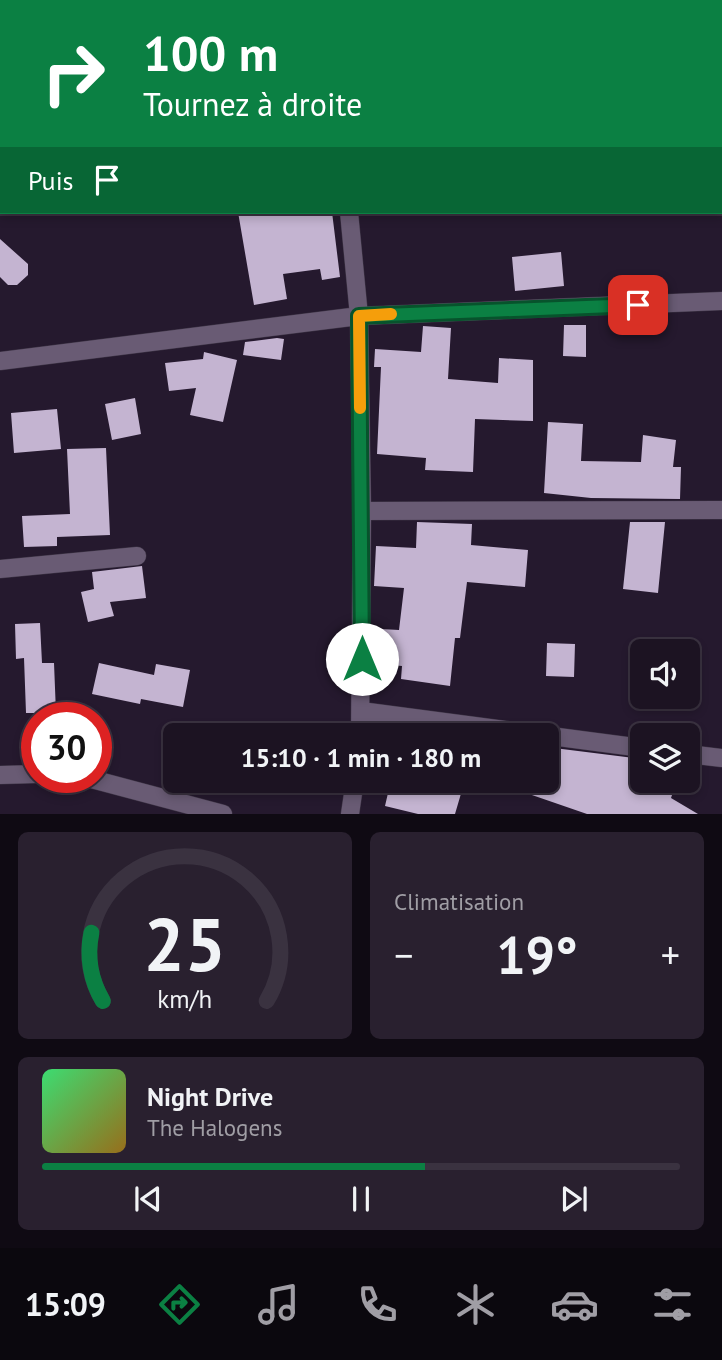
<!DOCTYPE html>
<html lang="fr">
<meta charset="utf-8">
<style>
:root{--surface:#1c1322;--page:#29202f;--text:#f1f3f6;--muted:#a09ea5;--line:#3a3240;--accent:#0b8043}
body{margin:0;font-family:"PT Sans",sans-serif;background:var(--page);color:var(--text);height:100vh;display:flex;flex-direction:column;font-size:26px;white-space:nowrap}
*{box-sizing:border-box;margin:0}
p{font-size:23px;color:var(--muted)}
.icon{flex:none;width:38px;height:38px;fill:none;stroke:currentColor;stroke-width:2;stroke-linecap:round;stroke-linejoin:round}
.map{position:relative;height:814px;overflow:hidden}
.drawer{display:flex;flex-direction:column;gap:18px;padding:18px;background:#0f0a13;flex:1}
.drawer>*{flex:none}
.guide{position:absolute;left:0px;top:0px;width:723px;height:214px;box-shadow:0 4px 10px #0003,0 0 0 2px var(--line);background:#0b8043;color:#fff;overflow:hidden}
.fabs{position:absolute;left:630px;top:639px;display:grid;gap:14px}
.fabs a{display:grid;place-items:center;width:70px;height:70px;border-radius:10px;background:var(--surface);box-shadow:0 4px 10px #0003,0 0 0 2px var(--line);font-size:35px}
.speed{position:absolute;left:21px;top:702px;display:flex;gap:14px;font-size:35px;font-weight:700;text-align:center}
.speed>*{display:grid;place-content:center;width:91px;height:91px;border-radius:50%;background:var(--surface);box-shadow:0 4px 10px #0003,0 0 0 2px var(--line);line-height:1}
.speed .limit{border:10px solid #d22;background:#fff;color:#111}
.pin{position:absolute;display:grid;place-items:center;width:60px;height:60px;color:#fff;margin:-30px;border-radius:14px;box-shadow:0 4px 10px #0006}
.me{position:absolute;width:77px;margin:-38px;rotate:0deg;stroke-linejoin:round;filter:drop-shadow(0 0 5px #0008)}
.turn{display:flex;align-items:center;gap:24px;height:147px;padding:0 28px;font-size:32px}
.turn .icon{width:91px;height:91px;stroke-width:2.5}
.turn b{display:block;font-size:49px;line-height:60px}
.then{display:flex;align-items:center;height:66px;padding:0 28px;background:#0003;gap:14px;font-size:26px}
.big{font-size:52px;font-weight:700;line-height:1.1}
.drawer .tile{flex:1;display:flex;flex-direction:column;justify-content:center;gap:10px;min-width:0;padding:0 24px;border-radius:10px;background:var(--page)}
.drawer .dial{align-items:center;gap:0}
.dial svg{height:182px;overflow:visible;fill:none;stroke:var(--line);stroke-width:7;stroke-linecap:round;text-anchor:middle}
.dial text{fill:var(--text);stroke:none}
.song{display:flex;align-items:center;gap:21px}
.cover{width:84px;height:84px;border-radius:10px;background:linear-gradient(135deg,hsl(140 70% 55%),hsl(40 70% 35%))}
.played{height:7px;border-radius:4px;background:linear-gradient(90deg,var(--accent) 60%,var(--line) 60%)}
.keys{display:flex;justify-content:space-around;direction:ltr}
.heat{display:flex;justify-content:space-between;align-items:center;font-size:38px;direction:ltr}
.drawer .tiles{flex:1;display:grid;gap:18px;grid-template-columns:1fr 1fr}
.tile:last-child{grid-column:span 2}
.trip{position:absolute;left:163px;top:723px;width:396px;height:70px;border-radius:10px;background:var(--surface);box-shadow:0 4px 10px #0003,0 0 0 2px var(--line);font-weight:700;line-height:70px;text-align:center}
.tabs{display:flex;height:112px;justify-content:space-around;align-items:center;background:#0b080e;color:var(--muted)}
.tabs .icon{width:49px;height:49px}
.tabs .on{color:var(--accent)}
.tabs b{font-size:32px;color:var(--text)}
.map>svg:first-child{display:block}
</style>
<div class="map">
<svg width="722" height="814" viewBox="0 0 722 814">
<rect width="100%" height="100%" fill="#25192e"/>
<path fill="#c4b4d1" d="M238,212H332L340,277L322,280L320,269L283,274L287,299L254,305Z
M0,239L28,264V275L17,285H8L0,277Z
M561,252L564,286L515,291L512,257Z
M564,325H586V357L563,356Z
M423,326L451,328L448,379L498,383L499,358L533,360V421L475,419L473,472L425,470L426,458L377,454L381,367H374L375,349L421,352Z
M277,338L284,339L281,360L243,355L245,342Z
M204,352L237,360L223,422L190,415L196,388L169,391L165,363L203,359Z
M135,398L141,434L112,440L105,404Z
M57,409L61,449L14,453L11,413Z
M548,422L583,424L581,461L641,462L643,435L676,440L673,467H681L680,499L591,498L544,493Z
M106,448L110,535L57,537V546L24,547L22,516L70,514L67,449Z
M417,522L472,524L471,545L528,550L525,587L467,582L460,638H455L450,686L401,679L402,666L380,664L381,655L372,654L373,633L381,634V629L399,630L404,588L374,586L376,546L416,548Z
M630,522H665L658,593L623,589Z
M142,566L146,598L110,602L114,616L88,622L81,592L94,589L92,572Z
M40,623L42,663H54L56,713H26L24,658L16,659L15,624Z
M547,643L575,644L574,677L546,676Z
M99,663L154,675L156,664L190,670L183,707L141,699L140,704L92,694Z
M546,747L642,759V780H677L671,798L698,814H587L503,785V780H546Z
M391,780L418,785L419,780H465L455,814H418L385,806Z"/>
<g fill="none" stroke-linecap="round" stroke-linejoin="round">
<defs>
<path id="minor" d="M327,0V2
M721,35H722
M0,145H2
M349,212L359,316L362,511L360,735
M0,361L359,316L722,301
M362,511L722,510
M0,569L137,556
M361,711L642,748
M688,754L722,758
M0,775L37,774
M84,777L223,814
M350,814L355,780"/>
</defs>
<use href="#minor" stroke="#3e3546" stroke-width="19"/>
<use href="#minor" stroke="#695b74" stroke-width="18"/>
</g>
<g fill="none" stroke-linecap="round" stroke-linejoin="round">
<defs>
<path id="route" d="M362,659L359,316L638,305"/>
</defs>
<use href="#route" stroke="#07532c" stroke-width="18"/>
<use href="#route" stroke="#0b8043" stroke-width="12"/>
<path stroke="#f59e0b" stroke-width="12" d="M360,408L359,316L391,314"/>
</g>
</svg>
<div class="fabs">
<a><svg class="icon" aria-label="sound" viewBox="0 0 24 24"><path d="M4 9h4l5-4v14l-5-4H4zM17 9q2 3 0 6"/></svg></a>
<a><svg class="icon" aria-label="layers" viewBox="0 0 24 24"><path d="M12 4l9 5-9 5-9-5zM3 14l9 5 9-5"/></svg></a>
</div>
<div class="speed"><div class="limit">30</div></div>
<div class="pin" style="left:638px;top:305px;background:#d93025"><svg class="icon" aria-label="arrive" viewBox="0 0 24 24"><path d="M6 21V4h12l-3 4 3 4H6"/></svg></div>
<svg class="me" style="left:362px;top:659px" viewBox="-20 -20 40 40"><circle r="19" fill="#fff"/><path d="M0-13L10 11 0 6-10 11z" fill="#0b8043"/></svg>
<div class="trip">15:10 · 1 min · 180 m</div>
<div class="guide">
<div class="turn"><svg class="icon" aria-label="right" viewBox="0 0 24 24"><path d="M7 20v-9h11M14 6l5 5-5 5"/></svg><div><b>100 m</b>Tournez à droite</div></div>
<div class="then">Puis<svg class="icon" aria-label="arrive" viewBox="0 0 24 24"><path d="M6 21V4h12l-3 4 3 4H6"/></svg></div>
</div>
</div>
<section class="drawer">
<div class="tiles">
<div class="tile dial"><svg viewBox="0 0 100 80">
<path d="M14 69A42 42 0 1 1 86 69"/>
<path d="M14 69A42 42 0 0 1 9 39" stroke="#0b8043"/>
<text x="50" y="56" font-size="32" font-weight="700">25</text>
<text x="50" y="72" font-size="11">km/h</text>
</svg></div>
<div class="tile"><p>Climatisation</p>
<div class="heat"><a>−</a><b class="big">19°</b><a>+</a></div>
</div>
<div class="tile">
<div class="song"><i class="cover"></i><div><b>Night Drive</b><p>The Halogens</p></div></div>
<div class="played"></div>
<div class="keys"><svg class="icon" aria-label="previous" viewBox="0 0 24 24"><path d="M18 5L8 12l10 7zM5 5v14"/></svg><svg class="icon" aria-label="pause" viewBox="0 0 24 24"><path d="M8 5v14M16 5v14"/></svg><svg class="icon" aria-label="next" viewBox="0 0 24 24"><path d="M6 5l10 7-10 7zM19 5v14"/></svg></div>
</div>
</div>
</section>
<nav class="tabs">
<b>15:09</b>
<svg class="icon on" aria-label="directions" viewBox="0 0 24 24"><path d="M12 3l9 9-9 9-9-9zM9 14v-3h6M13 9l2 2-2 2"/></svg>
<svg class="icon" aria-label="music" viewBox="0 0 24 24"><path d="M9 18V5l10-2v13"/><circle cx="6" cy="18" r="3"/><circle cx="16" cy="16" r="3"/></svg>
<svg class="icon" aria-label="phone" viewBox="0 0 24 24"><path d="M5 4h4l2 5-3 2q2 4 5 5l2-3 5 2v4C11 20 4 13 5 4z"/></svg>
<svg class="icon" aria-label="climate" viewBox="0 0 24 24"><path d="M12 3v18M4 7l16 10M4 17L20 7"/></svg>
<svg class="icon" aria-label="car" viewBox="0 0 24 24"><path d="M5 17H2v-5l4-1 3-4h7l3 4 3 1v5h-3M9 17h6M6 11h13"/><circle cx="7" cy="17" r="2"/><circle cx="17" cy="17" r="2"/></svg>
<svg class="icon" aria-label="filters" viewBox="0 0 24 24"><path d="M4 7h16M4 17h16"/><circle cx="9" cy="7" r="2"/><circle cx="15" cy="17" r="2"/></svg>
</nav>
